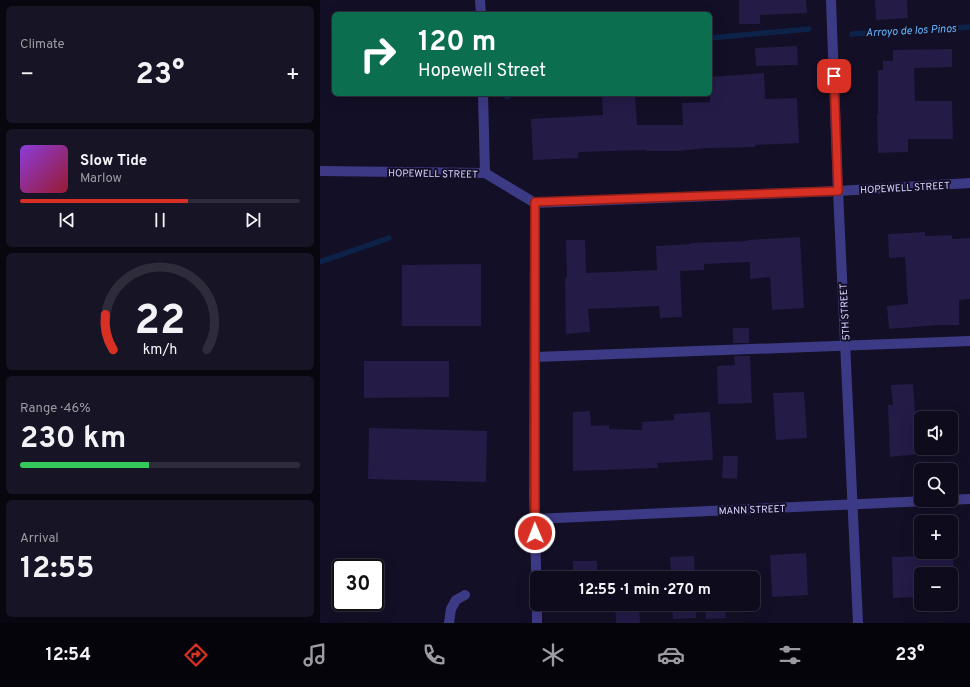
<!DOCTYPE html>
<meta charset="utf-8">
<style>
:root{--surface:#0e0b1c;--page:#171425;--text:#f1f3f6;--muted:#9b9ba3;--line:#2e2b3b;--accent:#d93025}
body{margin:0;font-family:Overpass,sans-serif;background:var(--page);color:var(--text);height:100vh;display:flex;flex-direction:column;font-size:15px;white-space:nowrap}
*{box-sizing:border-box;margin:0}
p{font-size:13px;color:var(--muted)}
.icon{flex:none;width:22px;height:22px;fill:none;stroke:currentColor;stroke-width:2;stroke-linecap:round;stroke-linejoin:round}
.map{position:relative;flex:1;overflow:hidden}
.sheet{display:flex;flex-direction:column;gap:6px;padding:6px;background:#08060f;width:320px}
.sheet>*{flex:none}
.guide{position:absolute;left:12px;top:12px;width:380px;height:84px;border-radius:6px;box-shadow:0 4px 16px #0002,0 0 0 1px var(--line);background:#0b6e4f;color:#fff;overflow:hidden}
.tools{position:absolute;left:594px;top:411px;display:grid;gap:8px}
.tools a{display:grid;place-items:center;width:44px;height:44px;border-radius:6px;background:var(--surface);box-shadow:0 4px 16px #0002,0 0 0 1px var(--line);font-size:20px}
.speed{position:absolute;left:12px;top:559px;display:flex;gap:8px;font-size:20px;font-weight:700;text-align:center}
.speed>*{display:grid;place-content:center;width:52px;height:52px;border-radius:50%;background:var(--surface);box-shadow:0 4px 16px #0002,0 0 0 1px var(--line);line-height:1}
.speed .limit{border:2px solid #111;border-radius:6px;background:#fff;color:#111}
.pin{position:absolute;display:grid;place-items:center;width:34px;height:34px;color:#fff;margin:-17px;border-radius:8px;box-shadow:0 2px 6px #0006}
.me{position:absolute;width:44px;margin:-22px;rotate:359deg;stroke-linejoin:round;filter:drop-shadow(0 0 3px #0008)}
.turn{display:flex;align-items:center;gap:14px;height:84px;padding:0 20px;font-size:18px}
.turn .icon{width:52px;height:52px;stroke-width:2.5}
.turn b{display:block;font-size:28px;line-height:34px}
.big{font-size:30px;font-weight:700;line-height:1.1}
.sheet .widget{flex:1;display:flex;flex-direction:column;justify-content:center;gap:6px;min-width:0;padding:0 14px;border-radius:6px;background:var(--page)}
.sheet .dial{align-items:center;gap:0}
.dial svg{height:104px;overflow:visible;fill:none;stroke:var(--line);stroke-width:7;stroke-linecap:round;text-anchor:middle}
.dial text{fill:var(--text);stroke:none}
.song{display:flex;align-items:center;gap:12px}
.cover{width:48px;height:48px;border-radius:6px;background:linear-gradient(135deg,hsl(270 70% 55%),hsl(350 70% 35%))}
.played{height:4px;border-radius:2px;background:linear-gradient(90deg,var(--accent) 60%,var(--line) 60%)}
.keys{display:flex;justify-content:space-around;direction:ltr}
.heat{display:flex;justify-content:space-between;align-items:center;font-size:22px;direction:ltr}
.charge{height:6px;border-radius:3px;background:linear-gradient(90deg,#34c759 46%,var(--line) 0)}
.trip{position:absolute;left:210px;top:571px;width:230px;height:40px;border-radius:6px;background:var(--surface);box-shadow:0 4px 16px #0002,0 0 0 1px var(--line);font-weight:700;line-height:40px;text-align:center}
.tabs{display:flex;height:64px;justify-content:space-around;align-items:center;background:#06040b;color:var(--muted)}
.tabs .icon{width:28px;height:28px}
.tabs .selected{color:var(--accent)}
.tabs b{font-size:18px;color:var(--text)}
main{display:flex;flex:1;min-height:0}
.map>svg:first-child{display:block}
</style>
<main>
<section class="sheet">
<div class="widget"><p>Climate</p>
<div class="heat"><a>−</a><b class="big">23°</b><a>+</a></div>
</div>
<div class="widget">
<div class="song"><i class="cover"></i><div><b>Slow Tide</b><p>Marlow</p></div></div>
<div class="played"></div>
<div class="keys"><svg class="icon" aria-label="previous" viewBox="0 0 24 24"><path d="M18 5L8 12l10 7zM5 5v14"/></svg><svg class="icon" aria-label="pause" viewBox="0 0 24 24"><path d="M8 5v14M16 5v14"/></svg><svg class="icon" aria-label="next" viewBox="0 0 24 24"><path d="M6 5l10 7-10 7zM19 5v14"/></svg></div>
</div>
<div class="widget dial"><svg viewBox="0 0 100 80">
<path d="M14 69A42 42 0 1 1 86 69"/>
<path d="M14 69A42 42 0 0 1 8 42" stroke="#d93025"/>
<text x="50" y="56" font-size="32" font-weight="700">22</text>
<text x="50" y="72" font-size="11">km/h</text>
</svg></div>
<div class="widget"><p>Range · 46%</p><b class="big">230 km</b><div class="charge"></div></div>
<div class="widget"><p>Arrival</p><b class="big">12:55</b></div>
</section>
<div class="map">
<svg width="650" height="623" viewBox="0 0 650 623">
<rect width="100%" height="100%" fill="#130f26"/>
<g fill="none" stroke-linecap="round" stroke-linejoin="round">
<path stroke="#0c2248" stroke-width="5.5" d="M532,34L650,27
M390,38L489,29
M187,97L190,94
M0,262L69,238"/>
</g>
<path fill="#241b47" d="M419,0H486L487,13L440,15V24H419Z
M555,0H587L588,18L556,20Z
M477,46L478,65L436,66L435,48Z
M632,49V67L594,68L595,101H632L633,139H588V152L558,153L557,114H558V70H563V61H573V50Z
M444,73L445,99L477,98L479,143L435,145V147L389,148L357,151H326V150L258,152V158L213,160L211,119L283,115L282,94H315L317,125H363L362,103L390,102V77Z
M605,232V236L632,235V239L650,238V299L639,300V325H618L569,329L567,306L588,304L585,257L569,258L568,234Z
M480,237L484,308L452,310L450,277L430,279V262L384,264V270L360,271L362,317L340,318L339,306L268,309L270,332L246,334L245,278H247L246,240H265L266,273L337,270L336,246L371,244V243L428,241V240Z
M161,264V326H82V265Z
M413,328H429V343H413Z
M414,356H430L432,403L398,404L397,366L415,365Z
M44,361H129V397L44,398Z
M593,384L598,454L570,457L568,405H573L571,385Z
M484,392L487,438L456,440L453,393Z
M270,411L271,426L289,425V429L322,430V422L354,420V414L390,412L393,460L337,463L338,468L253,471V412Z
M49,428L167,431L166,482L48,479Z
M403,456H418L417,479L402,478Z
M613,552H633L634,574H601V597L573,598L572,557L613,556Z
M486,553L488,595L452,597L450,555Z
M374,556L375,578H351L350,557Z
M253,561H277L278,578H253Z
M295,574H319V578H295Z
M295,604H319L320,623H296Z
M352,604H376V618L353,619Z
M385,604H405L406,618L386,619Z"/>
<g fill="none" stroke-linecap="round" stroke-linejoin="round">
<path stroke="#3d3a85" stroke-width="10" d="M215,357L650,341
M129,623L131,609L136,600L145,595"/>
<path stroke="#3d3a85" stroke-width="10" d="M160,0L161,14
M511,0L518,191
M163,94L165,173
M0,171L165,173L215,203L518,191L650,183
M215,203L214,495L217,603
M215,519L650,499
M217,604V623"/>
<path stroke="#3d3a85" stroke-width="10" d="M518,191L538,623"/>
</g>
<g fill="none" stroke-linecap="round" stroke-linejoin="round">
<defs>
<path id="route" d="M215,533V202L518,191L514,76"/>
</defs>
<use href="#route" stroke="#8d1f18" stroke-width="10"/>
<use href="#route" stroke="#d93025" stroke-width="7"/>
</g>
<g text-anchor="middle" stroke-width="4" stroke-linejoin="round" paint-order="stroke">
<g font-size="10" fill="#d9d4ff" stroke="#130f26">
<text transform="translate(113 173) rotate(1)" y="4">HOPEWELL STREET</text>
<text transform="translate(585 187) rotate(-3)" y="4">HOPEWELL STREET</text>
<text transform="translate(524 312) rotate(-93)" y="4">5TH STREET</text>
<text transform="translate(432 509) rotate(-2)" y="4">MANN STREET</text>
</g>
<g font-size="11" font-style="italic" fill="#62b6ff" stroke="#130f26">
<text transform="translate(591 30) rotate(-3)" y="4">Arroyo de los Pinos</text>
</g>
</g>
</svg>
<div class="tools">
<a><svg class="icon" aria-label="sound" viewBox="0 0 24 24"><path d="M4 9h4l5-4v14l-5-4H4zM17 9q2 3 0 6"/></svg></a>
<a><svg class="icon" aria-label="search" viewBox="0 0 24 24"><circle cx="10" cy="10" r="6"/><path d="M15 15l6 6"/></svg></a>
<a>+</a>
<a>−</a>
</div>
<div class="speed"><div class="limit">30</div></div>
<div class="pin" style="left:514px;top:76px;background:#d93025"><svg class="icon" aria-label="arrive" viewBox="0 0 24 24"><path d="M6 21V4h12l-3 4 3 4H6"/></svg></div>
<svg class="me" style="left:215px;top:533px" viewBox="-20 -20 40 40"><circle r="17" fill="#d93025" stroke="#fff" stroke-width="3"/><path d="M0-11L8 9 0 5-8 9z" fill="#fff"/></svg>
<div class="trip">12:55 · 1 min · 270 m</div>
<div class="guide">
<div class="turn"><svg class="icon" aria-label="right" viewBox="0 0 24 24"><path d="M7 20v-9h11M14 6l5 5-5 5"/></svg><div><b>120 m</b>Hopewell Street</div></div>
</div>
</div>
</main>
<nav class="tabs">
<b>12:54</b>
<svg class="icon selected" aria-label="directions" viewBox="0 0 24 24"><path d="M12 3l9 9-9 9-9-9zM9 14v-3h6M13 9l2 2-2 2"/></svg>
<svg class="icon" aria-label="music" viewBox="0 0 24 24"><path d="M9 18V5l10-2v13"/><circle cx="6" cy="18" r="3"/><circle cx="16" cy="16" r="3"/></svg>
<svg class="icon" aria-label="phone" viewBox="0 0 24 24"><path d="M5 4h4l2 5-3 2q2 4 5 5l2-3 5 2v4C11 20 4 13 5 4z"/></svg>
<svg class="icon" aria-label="climate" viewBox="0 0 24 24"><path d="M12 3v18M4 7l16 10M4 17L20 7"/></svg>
<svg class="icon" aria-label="car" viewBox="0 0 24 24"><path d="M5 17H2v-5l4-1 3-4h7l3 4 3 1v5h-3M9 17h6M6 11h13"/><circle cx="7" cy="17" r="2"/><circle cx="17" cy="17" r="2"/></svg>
<svg class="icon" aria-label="filters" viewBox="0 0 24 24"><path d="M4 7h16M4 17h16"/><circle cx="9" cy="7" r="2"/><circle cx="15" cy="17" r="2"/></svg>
<b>23°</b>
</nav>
